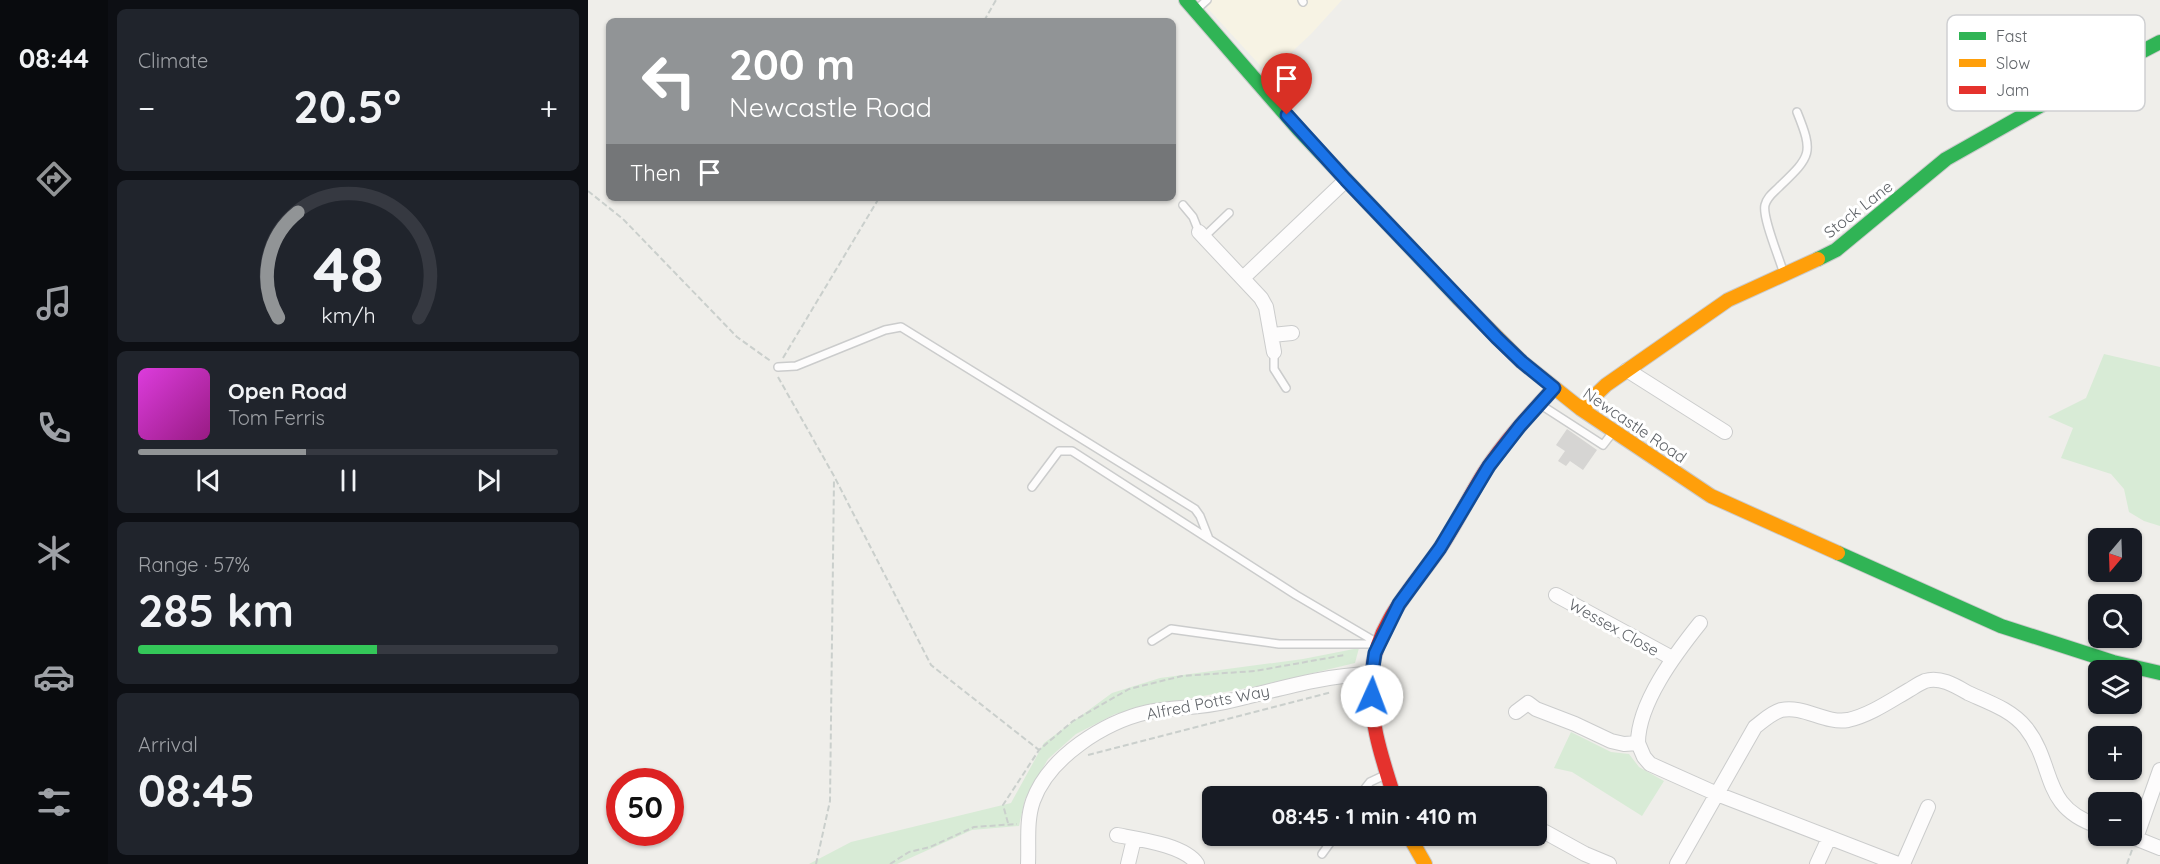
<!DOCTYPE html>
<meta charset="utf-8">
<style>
:root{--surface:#171b24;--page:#20242c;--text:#f1f3f6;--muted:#9ea1a6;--line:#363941;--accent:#919496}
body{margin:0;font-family:Quicksand,sans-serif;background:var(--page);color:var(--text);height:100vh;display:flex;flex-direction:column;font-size:22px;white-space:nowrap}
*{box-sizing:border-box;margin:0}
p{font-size:20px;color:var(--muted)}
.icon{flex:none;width:33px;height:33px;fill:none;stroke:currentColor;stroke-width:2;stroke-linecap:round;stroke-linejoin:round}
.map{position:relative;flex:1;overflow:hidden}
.drawer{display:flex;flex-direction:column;gap:9px;padding:9px;background:#0d0f14;width:480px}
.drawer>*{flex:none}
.banner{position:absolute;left:18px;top:18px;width:570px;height:183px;border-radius:9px;box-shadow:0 2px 4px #0004;background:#919496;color:#fff;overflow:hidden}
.needle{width:39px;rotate:199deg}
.buttons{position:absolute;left:1500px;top:528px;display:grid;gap:12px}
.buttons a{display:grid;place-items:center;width:54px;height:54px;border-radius:9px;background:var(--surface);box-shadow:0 2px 4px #0004;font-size:30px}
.speed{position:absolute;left:18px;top:768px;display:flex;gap:12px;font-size:30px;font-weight:700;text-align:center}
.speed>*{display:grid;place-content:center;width:78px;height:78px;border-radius:50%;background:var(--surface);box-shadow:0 2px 4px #0004;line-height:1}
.speed .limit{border:9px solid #d22;background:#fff;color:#111}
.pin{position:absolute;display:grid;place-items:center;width:51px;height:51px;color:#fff;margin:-62px -26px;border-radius:50% 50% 50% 0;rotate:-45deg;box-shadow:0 0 6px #0007}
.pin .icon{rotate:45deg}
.me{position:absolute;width:66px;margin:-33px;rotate:2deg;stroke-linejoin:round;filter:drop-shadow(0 0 4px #0008)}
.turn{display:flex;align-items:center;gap:21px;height:126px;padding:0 24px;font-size:27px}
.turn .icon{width:78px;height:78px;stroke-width:2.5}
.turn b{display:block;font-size:42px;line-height:51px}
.then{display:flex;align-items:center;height:57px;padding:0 24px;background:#0003;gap:12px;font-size:22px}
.big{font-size:45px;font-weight:700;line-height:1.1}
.drawer .widget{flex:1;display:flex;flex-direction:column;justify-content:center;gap:9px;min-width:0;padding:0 21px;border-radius:9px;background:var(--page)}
.drawer .dial{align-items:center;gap:0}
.dial svg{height:156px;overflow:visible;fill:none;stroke:var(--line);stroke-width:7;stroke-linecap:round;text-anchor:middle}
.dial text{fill:var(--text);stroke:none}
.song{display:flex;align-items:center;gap:18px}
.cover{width:72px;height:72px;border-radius:9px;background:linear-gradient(135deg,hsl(300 70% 55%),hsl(310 70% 35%))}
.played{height:6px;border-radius:3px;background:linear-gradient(90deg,var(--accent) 40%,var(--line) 40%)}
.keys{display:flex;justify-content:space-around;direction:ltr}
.heat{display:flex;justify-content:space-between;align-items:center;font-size:33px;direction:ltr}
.charge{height:9px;border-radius:4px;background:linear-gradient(90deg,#34c759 57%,var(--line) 0)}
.trip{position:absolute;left:614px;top:786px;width:345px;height:60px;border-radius:9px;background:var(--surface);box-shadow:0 2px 4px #0004;font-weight:700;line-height:60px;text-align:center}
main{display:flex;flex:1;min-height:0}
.tab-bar{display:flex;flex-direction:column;width:108px;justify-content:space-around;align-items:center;background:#090b0e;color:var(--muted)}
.tab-bar .icon{width:42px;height:42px}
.tab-bar .active{color:var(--accent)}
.tab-bar b{font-size:27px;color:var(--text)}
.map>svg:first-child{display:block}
</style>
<main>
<nav class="tab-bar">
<b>08:44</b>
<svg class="icon active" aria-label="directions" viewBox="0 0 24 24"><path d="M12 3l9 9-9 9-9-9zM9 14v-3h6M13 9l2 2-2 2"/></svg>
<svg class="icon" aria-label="music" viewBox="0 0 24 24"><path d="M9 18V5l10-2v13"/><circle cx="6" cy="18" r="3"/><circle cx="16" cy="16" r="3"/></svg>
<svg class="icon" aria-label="phone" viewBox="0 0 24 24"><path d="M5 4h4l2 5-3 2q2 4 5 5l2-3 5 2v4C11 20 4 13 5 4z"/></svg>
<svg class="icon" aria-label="climate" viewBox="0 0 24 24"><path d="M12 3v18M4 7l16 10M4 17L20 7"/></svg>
<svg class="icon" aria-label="car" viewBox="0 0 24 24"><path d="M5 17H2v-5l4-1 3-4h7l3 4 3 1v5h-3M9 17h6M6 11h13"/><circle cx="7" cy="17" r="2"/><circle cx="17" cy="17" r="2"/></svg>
<svg class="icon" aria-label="filters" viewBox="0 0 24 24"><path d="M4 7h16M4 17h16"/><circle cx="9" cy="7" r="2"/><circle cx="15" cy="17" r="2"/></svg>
</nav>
<section class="drawer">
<div class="widget"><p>Climate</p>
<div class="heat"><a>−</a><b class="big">20.5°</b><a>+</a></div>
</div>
<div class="widget dial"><svg viewBox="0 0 100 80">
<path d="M14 69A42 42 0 1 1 86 69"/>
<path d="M14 69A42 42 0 0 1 24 15" stroke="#919496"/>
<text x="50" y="56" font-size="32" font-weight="700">48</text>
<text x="50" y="72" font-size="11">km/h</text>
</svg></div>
<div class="widget">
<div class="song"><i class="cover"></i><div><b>Open Road</b><p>Tom Ferris</p></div></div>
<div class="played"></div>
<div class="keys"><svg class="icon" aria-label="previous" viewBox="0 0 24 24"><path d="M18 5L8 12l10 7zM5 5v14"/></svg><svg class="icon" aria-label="pause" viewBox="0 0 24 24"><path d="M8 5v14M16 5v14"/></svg><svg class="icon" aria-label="next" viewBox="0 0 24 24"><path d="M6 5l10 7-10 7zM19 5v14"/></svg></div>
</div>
<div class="widget"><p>Range · 57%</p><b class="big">285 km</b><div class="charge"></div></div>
<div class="widget"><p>Arrival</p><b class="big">08:45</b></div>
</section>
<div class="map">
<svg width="1572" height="864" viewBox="0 0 1572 864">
<rect width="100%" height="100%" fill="#efeeea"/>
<path fill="#f7f3e4" d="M612,0H754L723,34L680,74Z"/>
<path fill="#d8ebd6" d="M1516,354L1572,367V526L1556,521L1541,512L1536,489L1523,474L1473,458L1485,428L1460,417L1498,398Z
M771,648L767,663L675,685L560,706L527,714L488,734L460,759L437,799L431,826L384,830L309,864H221L263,842L423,803L456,743L524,693L572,678L715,659Z
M983,732L1023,752L1041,754L1051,767L1076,781L1054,816L984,772L966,768Z"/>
<path fill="#d6d5d3" d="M979,429L1009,450L995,470L982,461L978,466L970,461L977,451L968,445Z"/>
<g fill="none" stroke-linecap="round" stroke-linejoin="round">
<defs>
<path id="lane" d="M714,0L715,2
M609,9L619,0
M595,205L605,217L611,232
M616,237L641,213
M1195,271C1191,257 1174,217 1177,205C1179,197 1185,193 1191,187C1223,156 1226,154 1209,112
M686,352V369L698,388
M190,367L208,366L297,330L313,327L607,509L612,516L621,539
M953,405L1015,445L1025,432
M444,487L471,451H484L708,595L788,642
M564,641L583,629L691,644H788
M771,796L782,782L797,775
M734,854L747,836"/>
<path id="street" d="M611,232L673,298L678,307L686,352
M655,278L758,180
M684,335L704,333
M1039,370L1137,432
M968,595L1084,658
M928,712L940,703L948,709L987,724L1023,741L1036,744L1050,743C1050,703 1088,653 1112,623
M1050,743L1056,757L1062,764L1129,794L1310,864
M957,832L997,854L1021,864
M529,835C550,839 597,845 609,864
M1542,836L1572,848
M1548,838L1572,770
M440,864C441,843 438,821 445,801C461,757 516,722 560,712C585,707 612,708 637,702C685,691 733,675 784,674
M540,864L546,839
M1089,864L1167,727C1175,721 1183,713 1193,710C1216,705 1237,724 1260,720C1282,715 1302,701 1321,690C1326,687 1332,683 1337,681C1352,676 1368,686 1380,693C1400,702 1424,710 1438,728C1468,766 1452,807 1510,826
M1229,864L1241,838
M1315,864L1340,807"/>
<path id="fast" d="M598,0L711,130L871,299
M1230,259L1248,250L1358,159L1482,89L1572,42
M1250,553L1413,626L1525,662L1572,673"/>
<path id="slow" d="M871,299L934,362L993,409L1123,496L1250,553
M993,409L1018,385L1140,300L1230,259
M821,836L837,864"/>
<path id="jam" d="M806,796C793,756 779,713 784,671C789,622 826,586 852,548C868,524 881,497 896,473C916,442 941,415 966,388"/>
</defs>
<use href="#lane" stroke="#cbcccc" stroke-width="10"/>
<use href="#street" stroke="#cbcccc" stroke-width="16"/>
<use href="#fast" stroke="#cacacb" stroke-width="16"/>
<use href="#slow" stroke="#cacacb" stroke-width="16"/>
<use href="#jam" stroke="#cacacb" stroke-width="16"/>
<path stroke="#cacfcc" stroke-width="2" stroke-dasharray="6 3" stroke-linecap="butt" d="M396,21L408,0
M0,191L35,219L149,337L184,362
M195,358L291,198
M190,377L246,476L343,665L451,750
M500,755L744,692
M420,823L415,805L451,750L485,721L541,689L594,676L667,671L757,655
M228,864L242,801L246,479
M302,864L321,852L342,847L386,827L429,824
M1539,864L1544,850"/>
<use href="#lane" stroke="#fdfcfc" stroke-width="7"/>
<use href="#street" stroke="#fdfcfc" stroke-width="14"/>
<use href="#fast" stroke="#30b455" stroke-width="14"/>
<use href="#slow" stroke="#ff9f0a" stroke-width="14"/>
<use href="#jam" stroke="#e5322d" stroke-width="14"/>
</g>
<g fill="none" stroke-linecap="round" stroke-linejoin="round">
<defs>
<path id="route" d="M699,115L758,180L909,338L934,362L966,388L932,426L901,466L852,548L811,604L787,653L784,674V696"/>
</defs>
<use href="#route" stroke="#114b97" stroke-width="15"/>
<use href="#route" stroke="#1a73e8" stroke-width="10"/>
</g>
<g text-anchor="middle" stroke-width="6" stroke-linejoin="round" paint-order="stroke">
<g font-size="16" fill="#5f6368" stroke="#fff">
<text transform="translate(1270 209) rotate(-38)" y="6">Stock Lane</text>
<text transform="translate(1047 425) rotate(34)" y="6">Newcastle Road</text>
<text transform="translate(1026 627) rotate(29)" y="6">Wessex Close</text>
<text transform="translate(620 702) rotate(-11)" y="6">Alfred Potts Way</text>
</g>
</g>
<rect x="1359" y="15" width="198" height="96" rx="9" fill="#fff" stroke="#cfd0d2" stroke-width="1.5"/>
<rect x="1371" y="32" width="27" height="8" fill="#30b455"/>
<rect x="1371" y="59" width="27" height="8" fill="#ff9f0a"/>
<rect x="1371" y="86" width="27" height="8" fill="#e5322d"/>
<g font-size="16" fill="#5f6368">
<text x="1408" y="42">Fast</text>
<text x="1408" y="69">Slow</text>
<text x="1408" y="96">Jam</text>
</g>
</svg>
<div class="buttons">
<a><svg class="needle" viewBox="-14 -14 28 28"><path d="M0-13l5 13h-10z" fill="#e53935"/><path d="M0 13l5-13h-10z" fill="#9ea1a6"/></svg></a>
<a><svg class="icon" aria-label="search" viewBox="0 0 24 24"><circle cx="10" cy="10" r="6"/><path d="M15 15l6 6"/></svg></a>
<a><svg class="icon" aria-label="layers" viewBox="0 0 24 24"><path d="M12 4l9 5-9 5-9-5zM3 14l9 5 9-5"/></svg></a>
<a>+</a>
<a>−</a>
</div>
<div class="speed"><div class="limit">50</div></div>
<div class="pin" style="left:699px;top:115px;background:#d93025"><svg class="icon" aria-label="arrive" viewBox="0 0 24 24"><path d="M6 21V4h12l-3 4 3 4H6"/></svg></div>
<svg class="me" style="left:784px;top:696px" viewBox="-20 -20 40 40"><circle r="19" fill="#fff"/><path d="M0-13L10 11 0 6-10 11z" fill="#1a73e8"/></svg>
<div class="trip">08:45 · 1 min · 410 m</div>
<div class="banner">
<div class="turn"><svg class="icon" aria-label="left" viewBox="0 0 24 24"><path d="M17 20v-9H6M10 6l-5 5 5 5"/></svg><div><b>200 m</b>Newcastle Road</div></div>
<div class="then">Then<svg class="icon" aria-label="arrive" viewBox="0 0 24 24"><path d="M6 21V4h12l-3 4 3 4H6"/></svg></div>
</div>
</div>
</main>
